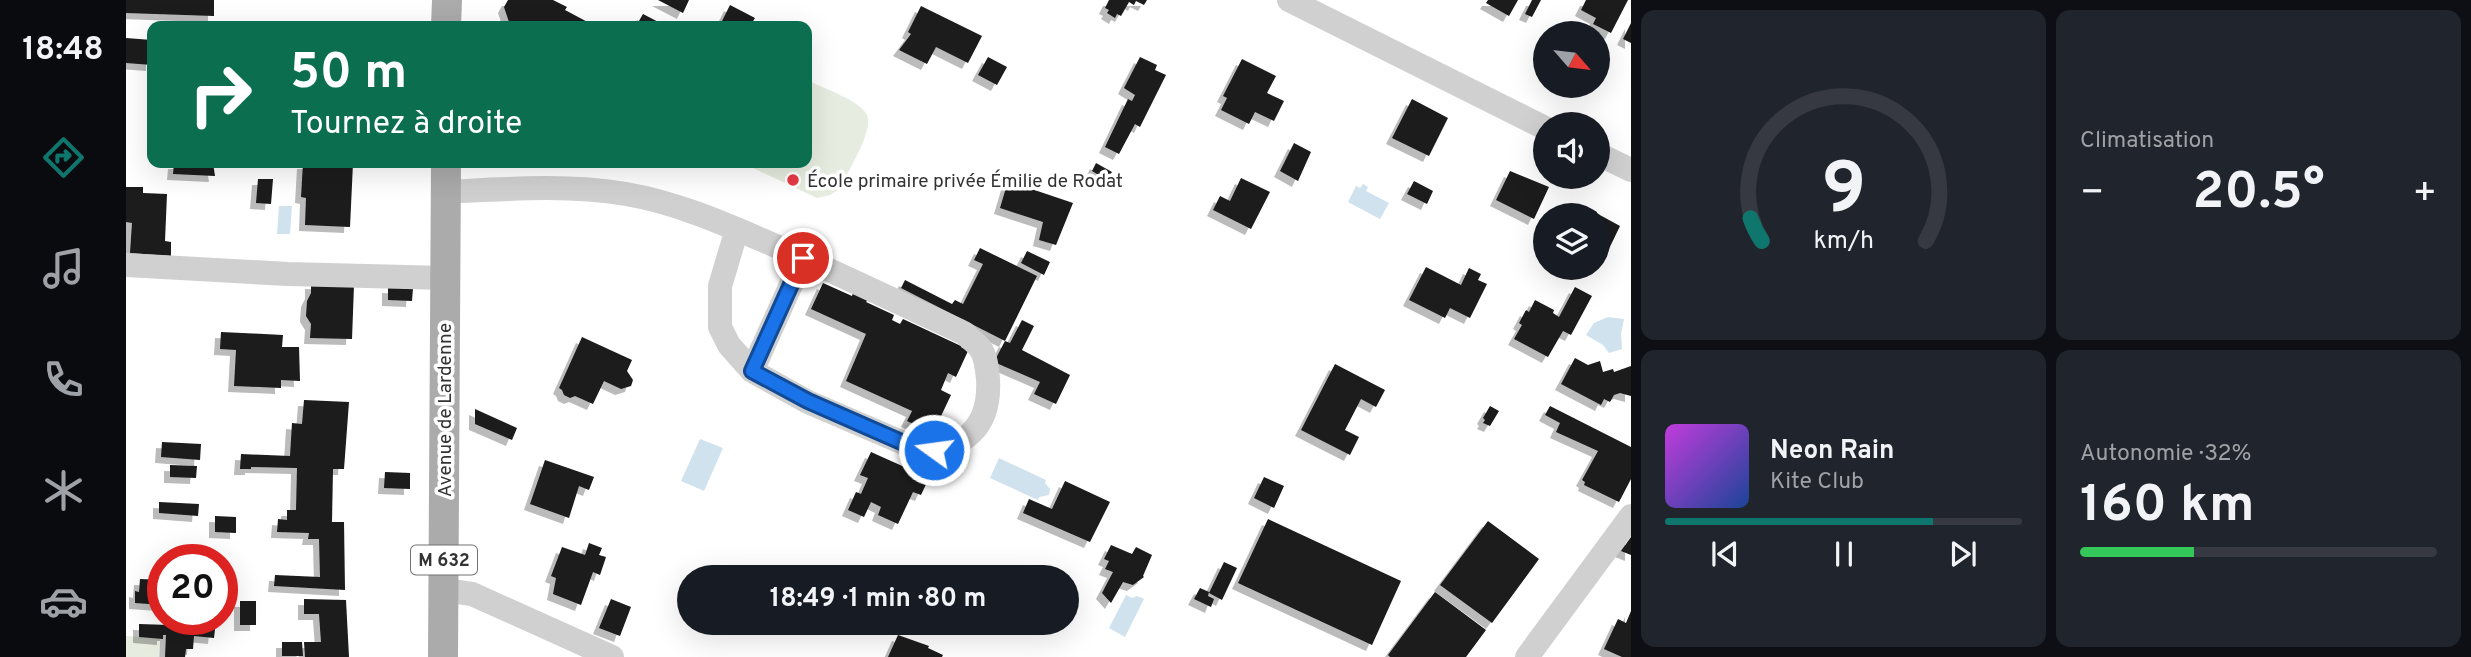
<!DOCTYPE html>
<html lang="fr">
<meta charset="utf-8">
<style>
:root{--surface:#171b24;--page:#20242c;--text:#f1f3f6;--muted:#9ea1a6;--line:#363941;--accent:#0f766e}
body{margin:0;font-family:Overpass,sans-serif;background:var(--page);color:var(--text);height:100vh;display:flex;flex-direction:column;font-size:26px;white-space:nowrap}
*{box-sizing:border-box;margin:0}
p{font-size:23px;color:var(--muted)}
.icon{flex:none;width:38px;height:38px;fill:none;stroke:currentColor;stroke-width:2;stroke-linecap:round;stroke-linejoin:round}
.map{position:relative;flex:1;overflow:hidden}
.details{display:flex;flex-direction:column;gap:10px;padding:10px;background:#0d0f14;width:840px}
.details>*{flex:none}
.top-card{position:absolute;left:21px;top:21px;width:665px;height:147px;border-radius:14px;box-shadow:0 7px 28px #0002;background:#0b6e4f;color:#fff;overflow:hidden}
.needle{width:46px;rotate:118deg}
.controls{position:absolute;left:1407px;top:21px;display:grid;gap:14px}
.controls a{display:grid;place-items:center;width:77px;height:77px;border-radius:50%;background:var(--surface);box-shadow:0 7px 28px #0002;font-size:35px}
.speed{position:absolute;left:21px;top:544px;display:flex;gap:14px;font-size:35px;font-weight:700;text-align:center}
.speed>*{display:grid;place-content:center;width:91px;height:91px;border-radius:50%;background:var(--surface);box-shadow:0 7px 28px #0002;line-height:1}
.speed .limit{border:10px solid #d22;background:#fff;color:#111}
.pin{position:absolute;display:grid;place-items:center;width:60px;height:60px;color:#fff;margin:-30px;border:4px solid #fff;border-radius:50%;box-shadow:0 2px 7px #0007}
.me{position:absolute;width:77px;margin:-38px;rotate:284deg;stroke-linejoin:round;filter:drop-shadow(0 0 5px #0008)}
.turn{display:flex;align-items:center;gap:24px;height:147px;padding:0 28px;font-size:32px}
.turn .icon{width:91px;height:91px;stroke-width:2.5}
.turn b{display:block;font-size:49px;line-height:60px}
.big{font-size:52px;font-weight:700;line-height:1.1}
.details .widget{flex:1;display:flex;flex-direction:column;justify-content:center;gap:10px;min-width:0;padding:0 24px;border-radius:14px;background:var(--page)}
.details .dial{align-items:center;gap:0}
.dial svg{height:182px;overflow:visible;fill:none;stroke:var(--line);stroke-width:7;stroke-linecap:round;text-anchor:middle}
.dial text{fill:var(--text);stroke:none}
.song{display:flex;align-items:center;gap:21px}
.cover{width:84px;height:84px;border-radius:10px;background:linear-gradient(135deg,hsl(290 70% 55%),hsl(220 70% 35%))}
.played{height:7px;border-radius:4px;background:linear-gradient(90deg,var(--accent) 75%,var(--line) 75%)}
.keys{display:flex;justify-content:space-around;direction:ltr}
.heat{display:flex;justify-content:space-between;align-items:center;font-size:38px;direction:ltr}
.charge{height:10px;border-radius:5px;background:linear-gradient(90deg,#34c759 32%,var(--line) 0)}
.details .tiles{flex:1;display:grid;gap:10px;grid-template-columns:repeat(2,1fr)}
.trip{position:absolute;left:551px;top:565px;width:402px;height:70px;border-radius:35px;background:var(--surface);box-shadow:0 7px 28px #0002;font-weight:700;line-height:70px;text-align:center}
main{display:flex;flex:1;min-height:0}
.dock{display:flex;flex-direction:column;width:126px;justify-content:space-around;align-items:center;background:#090b0e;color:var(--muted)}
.dock .icon{width:49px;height:49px}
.dock .selected{color:var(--accent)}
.dock b{font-size:32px;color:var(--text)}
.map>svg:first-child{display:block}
</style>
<main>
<nav class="dock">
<b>18:48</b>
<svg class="icon selected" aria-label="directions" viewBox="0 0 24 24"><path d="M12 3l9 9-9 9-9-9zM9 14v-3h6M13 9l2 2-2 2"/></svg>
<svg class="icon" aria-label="music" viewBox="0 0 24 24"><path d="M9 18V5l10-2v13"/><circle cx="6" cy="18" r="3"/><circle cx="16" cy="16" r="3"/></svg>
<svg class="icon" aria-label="phone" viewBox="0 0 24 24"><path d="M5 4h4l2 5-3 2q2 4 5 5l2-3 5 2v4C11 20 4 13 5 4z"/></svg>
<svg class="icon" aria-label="climate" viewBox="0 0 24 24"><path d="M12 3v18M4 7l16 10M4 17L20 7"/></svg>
<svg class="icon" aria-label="car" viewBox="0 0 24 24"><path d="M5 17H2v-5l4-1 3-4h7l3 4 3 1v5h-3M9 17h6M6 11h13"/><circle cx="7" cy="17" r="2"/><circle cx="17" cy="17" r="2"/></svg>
</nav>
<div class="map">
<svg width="1505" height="657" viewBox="0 0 1505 657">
<defs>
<filter id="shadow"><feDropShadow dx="-6" dy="6" stdDeviation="0" flood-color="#0004"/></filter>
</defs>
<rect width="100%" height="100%" fill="#fff"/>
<path fill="#e6ecdf" d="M681,80C695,87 735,101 741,115C748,131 721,173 713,189L704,195L691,198L616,163H681Z
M0,636L34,638L33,657H0Z"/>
<path fill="#cfe2ee" d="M1237,184L1242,187L1240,191L1263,203L1254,219L1222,202L1230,186L1234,188Z
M153,206H166L164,234H151Z
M1482,317L1498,319L1495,334L1496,349L1483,353L1477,345L1460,335L1468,323Z
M574,439L597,448L578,491L555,481Z
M873,458L920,480L919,483L924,489L923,495L913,497L912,500L864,478Z
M1000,595L1006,598L1011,596L1018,599L999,637L983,628Z"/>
<path fill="#1a1a1a" filter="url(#shadow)" d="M0,0H88V16L0,13Z
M382,0H427L441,7L439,10L469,26H388L389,24L383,22L378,7Z
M532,0H563L557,13Z
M983,0H1021L1018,5L1010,1L1008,5L1003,2L995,16L991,14L989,18L981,13L983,10L979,8Z
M1362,0H1392L1383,16L1360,3Z
M1406,0H1415L1406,17L1399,14Z
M1460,0H1502L1485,33L1467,24L1470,18L1455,10Z
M604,5L629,18L624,26L594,25Z
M795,6L856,36L842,63L810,47L801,64L773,50L785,34L782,32Z
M517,14L540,26H510Z
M1505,23V43L1497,39Z
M0,38L26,40V65L0,63Z
M862,57L881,67L871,85L852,75Z
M1014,57L1031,65L1029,70L1040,75L1014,127L1009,124L993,154L979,147L1002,99L1006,101L1009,95L998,88Z
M1116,59L1150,76L1141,93L1158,101L1148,121L1129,112L1123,124L1095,110L1101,98L1097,96Z
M1286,99L1322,118L1303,156L1266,138Z
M1168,143L1185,152L1172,181L1154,171Z
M48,163H87L89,176L47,174Z
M177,163H227L224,227L179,225L180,198L175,197Z
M970,163L986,172L981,180L966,171Z
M1384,171L1423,187L1408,219L1370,200Z
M1115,178L1144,192L1125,229L1087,210L1094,196L1104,201Z
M132,179H147L145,204L130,203Z
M882,181L947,203L930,245L913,240L917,222L874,208Z
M1288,181L1307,191L1301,204L1281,194Z
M0,187H17V193L41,194L39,241L45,242V256L4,253L6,223L0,222Z
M1456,205L1471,212L1470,215H1451Z
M1472,214L1494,226L1480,255L1472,251Z
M854,248L911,276L879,341L775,288L779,280L826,304L829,300L837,304L857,264L848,260Z
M901,251L924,262L918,275L895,263Z
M1300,267L1335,285L1343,268L1355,274L1352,280L1361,284L1344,318L1324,308L1319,318L1283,300Z
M185,283L228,285L226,339L184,338L185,324L180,316L181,301L185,293Z
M697,283L726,296L727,293L742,300L740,302L768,315L766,320L774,324L777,319L835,346V347L842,351L830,377L822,373L815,390L825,395L807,433L781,421L786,411L720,381L740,334L685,309Z
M262,287L287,288L286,301L262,300Z
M1449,287L1466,296L1445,335L1437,331L1422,357L1388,339L1396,325L1393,323L1400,310L1403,312L1409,300L1428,310L1427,313L1433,317Z
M896,320L908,326L896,350L944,375L930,404L908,394L914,382L868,362L879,341L884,343Z
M95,332L157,335L156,347H173L174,381L155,380V388L108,386L110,350L94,349Z
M456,337L506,360L501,371L507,380L505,386L495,389L478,381L467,404L449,396L444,398L438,395L436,390L433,388Z
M1449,358L1462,365L1474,361L1477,372L1487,369L1488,372L1505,366V396L1494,393L1488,395L1484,402L1478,399L1475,405L1435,384Z
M1209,364L1259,390L1250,407L1235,399L1219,430L1233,437L1224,455L1175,430Z
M178,400L223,402L218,469H207L206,522H218L219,590L148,586L149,575L194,577L193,539H182L183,533L151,532L152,519L161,520V510H170L171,468L125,467V469H114L115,454L164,456L166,423L176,424Z
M1364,406L1373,411L1364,426L1357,423L1359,420L1357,418Z
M1424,406L1505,447V479L1493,502L1458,485L1459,482L1456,480L1472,451L1430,432L1434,423L1419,415Z
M349,409L391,428L386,440L349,424Z
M36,442L75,444L74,460L35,457Z
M745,452L803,478L795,495L787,492L772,524L752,515L755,507L745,502L738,517L722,510L730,492L735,494L742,478L734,475Z
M419,460L468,477L463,490L453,486L443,518L404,504Z
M44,465L71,466L70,478L44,477Z
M259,472L284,473V489L258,488Z
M1138,477L1158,486L1148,508L1128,498Z
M939,481L984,502L964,542L897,513L903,499L926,509Z
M33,502L73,504L72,516L33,513Z
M89,516L110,517V533L89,532Z
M1142,519L1275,581L1246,645L1112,583Z
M1362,521L1413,559L1366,623L1314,585Z
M1505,537V555L1495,551Z
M463,543L476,548L473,555L480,557L474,575L467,572L455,605L427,594L430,578L425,576L436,547L459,555Z
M985,545L1006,554L1010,547L1026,555L1017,576L1018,577L1007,585L997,582L985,603L976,593L987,572L979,569L983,561L978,559Z
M1098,562L1111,568L1096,600L1083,593Z
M14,579L37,580V605L9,603V591L13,592Z
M1074,588L1083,592L1082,596L1088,599L1085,607L1068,599Z
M1309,592L1360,630L1340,657H1264L1262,655Z
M178,599L220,600L223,657H179L178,642H195L193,614H178Z
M485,599L505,607L494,636L473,628Z
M114,601H130V625H114Z
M1505,611V657H1496L1478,649L1492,619L1500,623Z
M65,620H90L88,638L68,636L67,649H60L59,657H39L40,635H37V639L13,637V624L43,625L44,621L65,622Z
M772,635L803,646L802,648L817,655L816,657H762Z
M156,642H176L177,656H156Z"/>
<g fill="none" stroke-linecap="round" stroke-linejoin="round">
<path stroke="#d0d0d0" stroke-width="24" d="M1163,0L1419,128
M1472,154L1505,170
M320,192C380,189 440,184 500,194C553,203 601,225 650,246C713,274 776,304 838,333C843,338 850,343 854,348C860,356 861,369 862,379C865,428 836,453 789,448L682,402L626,371L603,345L594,327V286L611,229
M0,265L162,274L319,278
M626,371L677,258
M318,590L346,594L486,657
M1401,657L1505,516"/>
<path stroke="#ababab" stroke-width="30" d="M320,26L321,0
M317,657L320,163"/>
</g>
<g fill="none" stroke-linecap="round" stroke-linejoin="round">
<defs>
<path id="route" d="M677,258L626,371L682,401L789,448L808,450"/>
</defs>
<use href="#route" stroke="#114b97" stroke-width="18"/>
<use href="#route" stroke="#1a73e8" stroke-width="12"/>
</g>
<circle fill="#e63946" stroke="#fff" stroke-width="2.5" cx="667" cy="180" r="7"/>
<g text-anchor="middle" stroke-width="7" stroke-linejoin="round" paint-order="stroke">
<rect fill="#fff" stroke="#707070" stroke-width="2" x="285" y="545.5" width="66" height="29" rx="5"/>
<g font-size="18" font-weight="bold" fill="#333">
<text x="318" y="566">M 632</text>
</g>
<g font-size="19" fill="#333" stroke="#fff" text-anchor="start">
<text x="681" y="187">École primaire privée Émilie de Rodat</text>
</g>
<g font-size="19" fill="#333" stroke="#fff">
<text transform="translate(318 410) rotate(-90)" y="7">Avenue de Lardenne</text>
</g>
</g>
</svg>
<div class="controls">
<a><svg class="needle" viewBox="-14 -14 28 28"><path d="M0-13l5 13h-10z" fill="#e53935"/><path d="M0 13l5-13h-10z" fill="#9ea1a6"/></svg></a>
<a><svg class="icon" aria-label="sound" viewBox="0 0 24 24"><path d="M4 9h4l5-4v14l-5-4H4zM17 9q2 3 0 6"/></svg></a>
<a><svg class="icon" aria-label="layers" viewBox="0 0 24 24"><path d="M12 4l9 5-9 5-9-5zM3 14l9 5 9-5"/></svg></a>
</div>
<div class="speed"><div class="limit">20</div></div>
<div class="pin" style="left:677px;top:258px;background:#d93025"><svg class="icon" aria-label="arrive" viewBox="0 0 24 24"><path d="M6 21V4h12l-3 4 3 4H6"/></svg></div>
<svg class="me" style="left:808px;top:450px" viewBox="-20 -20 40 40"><circle r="17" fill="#1a73e8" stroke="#fff" stroke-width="3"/><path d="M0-11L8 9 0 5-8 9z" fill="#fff"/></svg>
<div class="trip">18:49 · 1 min · 80 m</div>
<div class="top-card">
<div class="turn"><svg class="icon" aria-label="right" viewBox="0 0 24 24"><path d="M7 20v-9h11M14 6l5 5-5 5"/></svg><div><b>50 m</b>Tournez à droite</div></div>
</div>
</div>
<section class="details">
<div class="tiles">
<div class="widget dial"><svg viewBox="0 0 100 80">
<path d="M14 69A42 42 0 1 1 86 69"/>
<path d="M14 69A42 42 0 0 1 9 59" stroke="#0f766e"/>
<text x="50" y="56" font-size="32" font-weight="700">9</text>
<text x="50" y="72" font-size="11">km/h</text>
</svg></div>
<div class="widget"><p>Climatisation</p>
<div class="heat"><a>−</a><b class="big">20.5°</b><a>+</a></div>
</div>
<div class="widget">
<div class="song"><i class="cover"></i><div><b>Neon Rain</b><p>Kite Club</p></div></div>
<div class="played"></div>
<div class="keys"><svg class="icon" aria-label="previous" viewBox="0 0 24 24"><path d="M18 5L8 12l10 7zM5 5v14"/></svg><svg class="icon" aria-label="pause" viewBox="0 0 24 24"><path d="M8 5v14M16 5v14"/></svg><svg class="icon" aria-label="next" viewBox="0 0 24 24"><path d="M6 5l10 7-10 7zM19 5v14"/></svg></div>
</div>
<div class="widget"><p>Autonomie · 32%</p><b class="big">160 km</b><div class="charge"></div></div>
</div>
</section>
</main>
